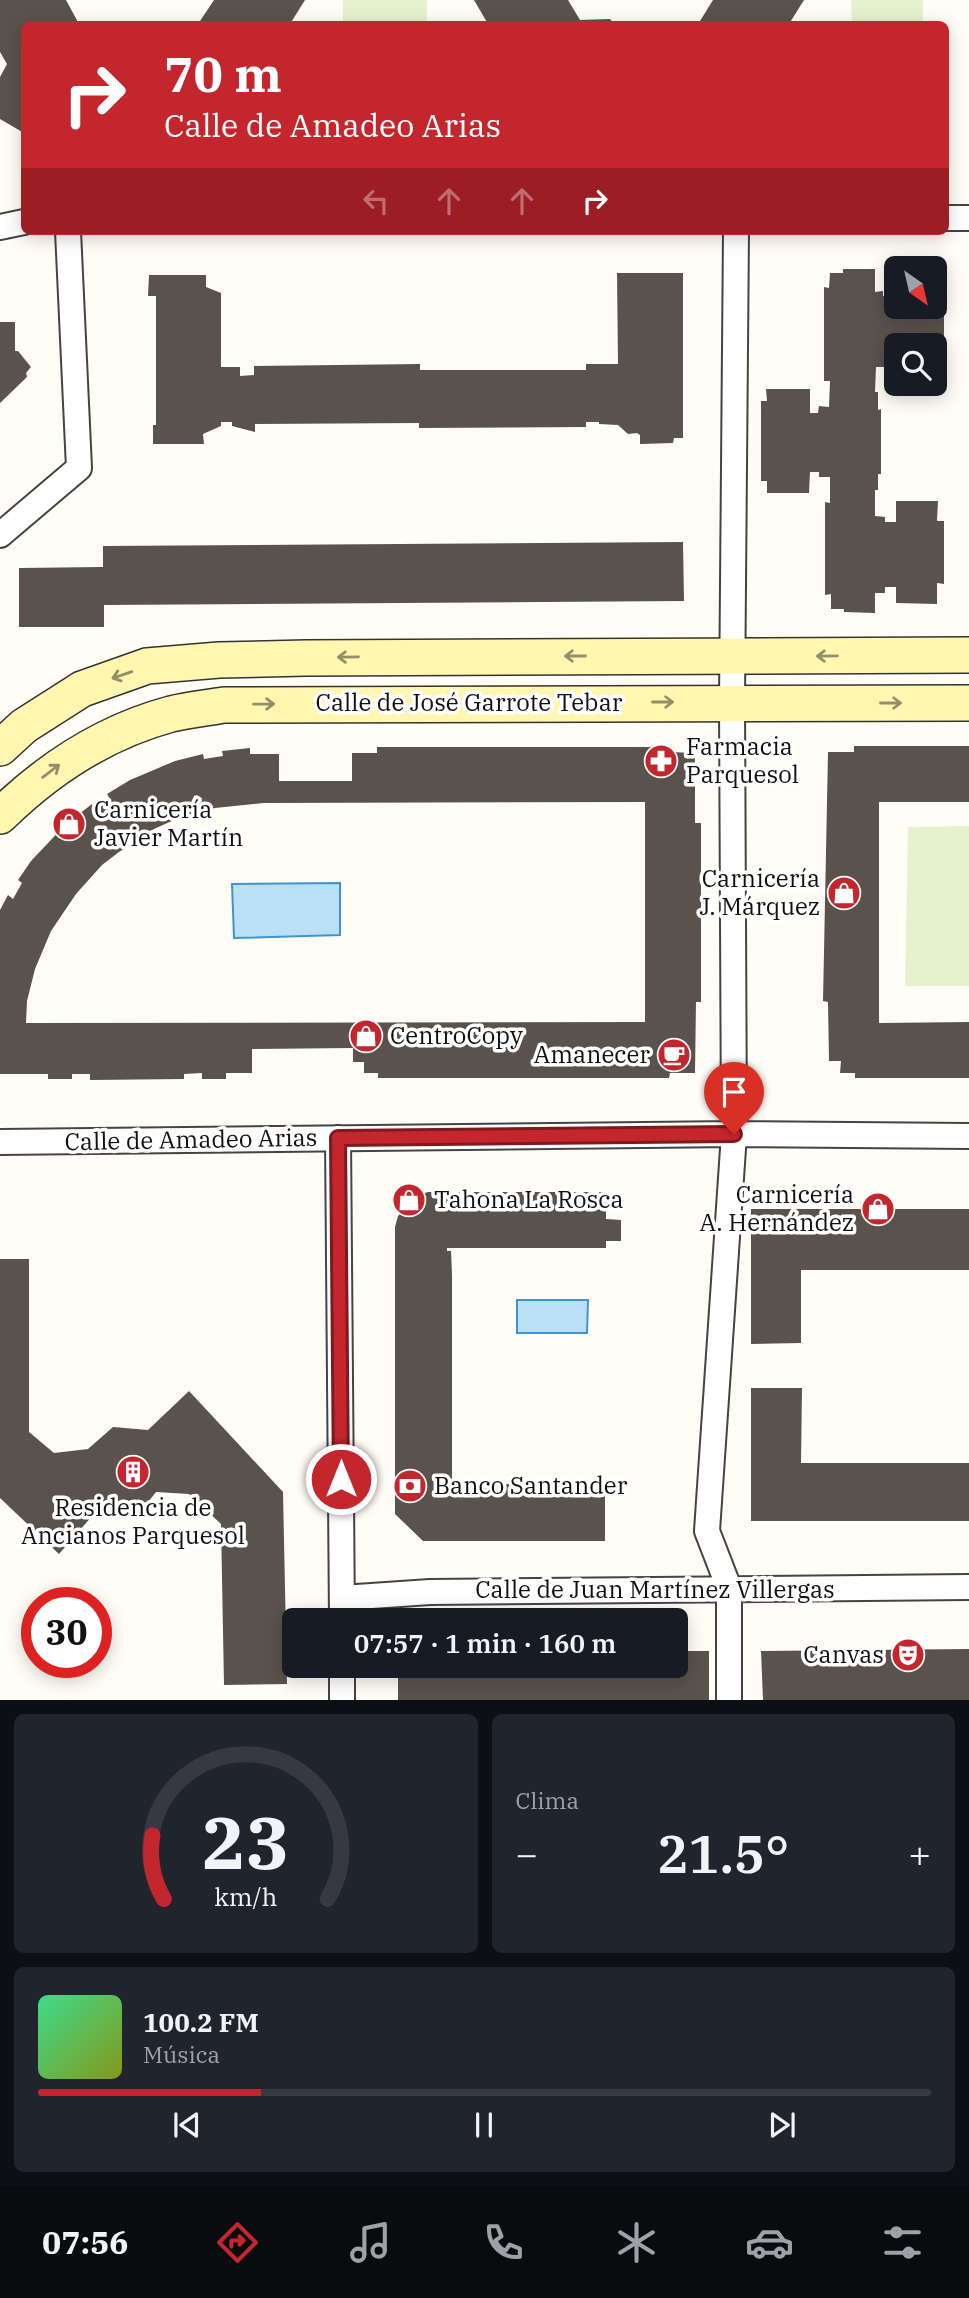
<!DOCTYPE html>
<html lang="es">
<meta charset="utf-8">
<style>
:root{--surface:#171b24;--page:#20242c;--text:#f1f3f6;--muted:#9ea1a6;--line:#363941;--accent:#c4262e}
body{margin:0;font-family:"IBM Plex Serif",serif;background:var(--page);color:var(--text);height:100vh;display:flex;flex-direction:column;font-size:26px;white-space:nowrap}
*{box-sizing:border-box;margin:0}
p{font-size:23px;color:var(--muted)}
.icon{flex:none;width:38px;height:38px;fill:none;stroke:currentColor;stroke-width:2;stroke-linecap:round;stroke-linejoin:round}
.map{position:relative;height:1700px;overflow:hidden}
.side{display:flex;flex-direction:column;gap:14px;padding:14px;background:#0d0f14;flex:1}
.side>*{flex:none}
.guide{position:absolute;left:21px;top:21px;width:928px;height:214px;border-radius:10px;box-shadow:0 4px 18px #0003;background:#c4262e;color:#fff;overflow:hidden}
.needle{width:46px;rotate:146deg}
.buttons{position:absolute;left:884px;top:256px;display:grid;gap:14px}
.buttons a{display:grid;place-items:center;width:63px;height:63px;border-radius:10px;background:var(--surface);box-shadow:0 4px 18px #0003;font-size:35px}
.speed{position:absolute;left:21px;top:1587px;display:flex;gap:14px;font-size:35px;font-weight:700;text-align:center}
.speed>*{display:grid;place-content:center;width:91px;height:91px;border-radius:50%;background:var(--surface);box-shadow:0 4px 18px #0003;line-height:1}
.speed .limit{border:10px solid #d22;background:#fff;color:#111}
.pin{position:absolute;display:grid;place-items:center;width:60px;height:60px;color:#fff;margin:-72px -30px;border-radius:50% 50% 50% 0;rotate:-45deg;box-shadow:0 0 7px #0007}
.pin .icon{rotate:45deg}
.me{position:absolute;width:77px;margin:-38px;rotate:0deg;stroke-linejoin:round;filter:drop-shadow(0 0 5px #0008)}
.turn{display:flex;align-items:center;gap:24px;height:147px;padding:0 28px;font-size:32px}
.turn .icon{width:91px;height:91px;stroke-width:2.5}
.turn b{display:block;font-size:49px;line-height:60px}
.lanes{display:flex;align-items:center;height:66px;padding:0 28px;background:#0003;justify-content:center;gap:35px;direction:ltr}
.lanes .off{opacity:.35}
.big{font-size:52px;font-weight:600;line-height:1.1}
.side .widget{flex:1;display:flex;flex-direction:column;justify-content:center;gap:10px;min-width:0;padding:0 24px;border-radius:10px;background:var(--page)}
.side .dial{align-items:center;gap:0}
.dial svg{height:182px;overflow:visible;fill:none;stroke:var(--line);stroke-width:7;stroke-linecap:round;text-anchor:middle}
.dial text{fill:var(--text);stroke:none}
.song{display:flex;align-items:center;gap:21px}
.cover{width:84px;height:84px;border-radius:10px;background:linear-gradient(135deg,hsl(150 70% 55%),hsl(70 70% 35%))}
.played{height:7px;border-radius:4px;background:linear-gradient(90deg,var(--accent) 25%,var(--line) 25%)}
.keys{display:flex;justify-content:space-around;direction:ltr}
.heat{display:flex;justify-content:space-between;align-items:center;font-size:38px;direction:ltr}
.side .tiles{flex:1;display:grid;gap:14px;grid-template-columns:1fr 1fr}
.widget:last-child{grid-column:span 2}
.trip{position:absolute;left:282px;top:1608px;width:406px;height:70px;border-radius:10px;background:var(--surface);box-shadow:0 4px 18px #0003;font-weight:600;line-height:70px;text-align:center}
.menu{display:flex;height:112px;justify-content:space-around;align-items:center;background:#090b0e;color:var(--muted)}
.menu .icon{width:49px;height:49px}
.menu .on{color:var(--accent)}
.menu b{font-size:32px;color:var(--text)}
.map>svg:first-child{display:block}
</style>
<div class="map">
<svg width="969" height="1700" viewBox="0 0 969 1700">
<rect width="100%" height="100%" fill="#fffdf5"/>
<path fill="#e6f2cf" d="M343,0H427V24H343Z
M851,0H923V24H852Z
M969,826V986H905L908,827Z"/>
<path fill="#b9e0f7" stroke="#3f96cf" stroke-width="2" d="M340,883V935L234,938L232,884Z
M517,1300H588L587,1333H517Z"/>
<path fill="#5a524d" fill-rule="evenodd" d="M0,0H66L79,24H24V133L0,119V77L7,64L0,52Z
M214,0H305L290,24H198Z
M474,0H568L580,20L610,19L614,24H488Z
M713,0H804L789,24H668L674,21H700Z
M843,269H875V292L883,291V296H896V306H934V277H938V298H944V362H938V381H934V345H896V361H885V367H876L875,392H878V410L881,409V474H878V490H875V516L885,517V522H896V501H938L937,521H944V584L937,583V604L896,603V587H885V593H875V613L844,612V609H831V594L825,595V502L830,503V477H819V472H810L809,493H767V481H761V401H767L766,389H810V413H818L819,406L829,407L830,381H824V287L829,288L830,273H843Z
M617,273H683V438H674L673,443L640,444V435L637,433L628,434L618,425L599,424V422H586V427L419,428V423L255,424V432L232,426V422H221V426L203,434L204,444H153V425H156V296H148L149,275H206V287L221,293V367H240V376L254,375V366L420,364V370H586V364H618Z
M0,322H15V351H18L31,367L26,373L27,377L0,403Z
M683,542L684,601L104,605V627H19V568L103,567V546Z
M854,746H969V802H879V1023L969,1022V1078H855V1073H840L841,1061H829L828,1002L823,1001L828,752H854Z
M377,747H669V752L695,753V823H701V1002H696L695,1073H670L669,1078H378V1073H364V1062H353V1048L252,1049V1073H226V1079H202V1073L184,1074V1079L90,1080V1074H72V1079H48V1074H0V910L8,895L13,899L22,883L18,880L31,861L66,824L92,804L94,808L109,797L107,794L130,780L175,761L203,754L204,759L223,756L222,751L250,748V754H279V781H352V753H377ZM645,802V1022L26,1023L27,1001L35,969L51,931L76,894L102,865L119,852L154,829L174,820L215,808L264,803Z
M428,1192H606V1219L621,1220V1241H606V1248H447V1251H451L452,1275V1481H447V1484H560L565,1482H571L572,1484H605V1541H423L395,1514V1227L398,1216L419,1195Z
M751,1209H969V1270H801V1343L751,1344Z
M0,1259H29V1432L54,1453L88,1449L113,1427L148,1430L189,1391L283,1492L287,1684L224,1685L221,1524L189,1494L156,1492L141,1511L93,1515L59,1554L0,1498Z
M751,1388H802L801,1463H969V1521H751Z
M969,1649V1700H763L761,1651Z
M676,1651H709V1700H398V1671L403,1666H676Z"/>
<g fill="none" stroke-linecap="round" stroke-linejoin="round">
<defs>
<path id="street" d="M945,218H969
M0,227L24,222
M0,535L79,468L68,231
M338,1138L342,1620
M0,1142L734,1134L969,1136
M342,1598L430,1592L969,1587
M342,1666V1700
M729,1700V1588L707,1531L734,1134L732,702L736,231"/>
<path id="secondary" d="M0,748L24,726L82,689L147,666L219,660L306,658L969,655
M0,816C49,768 104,732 171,714C188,710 206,708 224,705L969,703"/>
</defs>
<use href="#street" stroke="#444" stroke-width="28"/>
<use href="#secondary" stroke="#333" stroke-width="38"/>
<use href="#street" stroke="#fff" stroke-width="24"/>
<use href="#secondary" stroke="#fff6b0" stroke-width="35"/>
</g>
<defs><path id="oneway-shaft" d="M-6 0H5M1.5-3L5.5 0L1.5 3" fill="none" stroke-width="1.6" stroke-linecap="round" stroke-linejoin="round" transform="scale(1.75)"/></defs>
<g stroke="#948f68">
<use href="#oneway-shaft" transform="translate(575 656) rotate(-180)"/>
<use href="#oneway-shaft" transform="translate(827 656) rotate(179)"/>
<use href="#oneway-shaft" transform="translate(348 657) rotate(179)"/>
<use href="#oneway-shaft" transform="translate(122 675) rotate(161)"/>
<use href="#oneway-shaft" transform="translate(663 702)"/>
<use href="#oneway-shaft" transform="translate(891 703)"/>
<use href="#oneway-shaft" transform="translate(264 704) rotate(-1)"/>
<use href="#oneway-shaft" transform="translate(51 771) rotate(-37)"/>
</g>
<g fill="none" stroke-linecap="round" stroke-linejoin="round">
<defs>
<path id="route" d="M341,1479L338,1138L734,1134"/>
</defs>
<use href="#route" stroke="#7f191e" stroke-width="18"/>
<use href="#route" stroke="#c4262e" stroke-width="12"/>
</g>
<defs>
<symbol id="pharmacy-disc" viewBox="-11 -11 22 22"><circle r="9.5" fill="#c4262e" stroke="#fff"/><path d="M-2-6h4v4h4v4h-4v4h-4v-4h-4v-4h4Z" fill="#fff"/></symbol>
<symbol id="shop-disc" viewBox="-11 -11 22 22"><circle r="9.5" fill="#c4262e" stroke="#fff"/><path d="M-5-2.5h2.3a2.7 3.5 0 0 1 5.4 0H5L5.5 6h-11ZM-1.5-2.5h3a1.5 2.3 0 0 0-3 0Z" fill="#fff"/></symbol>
<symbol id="cafe-disc" viewBox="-11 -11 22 22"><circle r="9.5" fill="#c4262e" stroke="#fff"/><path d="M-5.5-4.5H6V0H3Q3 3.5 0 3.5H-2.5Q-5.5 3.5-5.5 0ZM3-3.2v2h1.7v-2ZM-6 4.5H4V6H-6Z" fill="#fff"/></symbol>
<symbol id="building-disc" viewBox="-11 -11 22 22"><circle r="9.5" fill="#c4262e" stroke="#fff"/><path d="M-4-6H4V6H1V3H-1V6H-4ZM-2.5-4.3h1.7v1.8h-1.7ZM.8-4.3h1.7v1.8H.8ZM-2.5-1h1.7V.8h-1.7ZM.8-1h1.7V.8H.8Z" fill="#fff"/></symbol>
<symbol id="bank-disc" viewBox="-11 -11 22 22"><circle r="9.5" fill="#c4262e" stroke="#fff"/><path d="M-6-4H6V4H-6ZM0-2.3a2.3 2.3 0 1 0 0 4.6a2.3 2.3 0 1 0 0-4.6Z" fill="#fff"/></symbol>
<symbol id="theatre-disc" viewBox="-11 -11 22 22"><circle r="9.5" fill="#c4262e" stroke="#fff"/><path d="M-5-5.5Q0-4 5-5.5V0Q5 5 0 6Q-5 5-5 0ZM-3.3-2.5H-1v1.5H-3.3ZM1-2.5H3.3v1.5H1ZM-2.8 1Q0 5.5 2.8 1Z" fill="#fff"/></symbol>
</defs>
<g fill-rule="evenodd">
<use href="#pharmacy-disc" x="642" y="742" width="38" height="38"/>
<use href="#shop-disc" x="50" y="805" width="38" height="38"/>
<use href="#shop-disc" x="825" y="874" width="38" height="38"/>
<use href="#shop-disc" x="347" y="1017" width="38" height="38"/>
<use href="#cafe-disc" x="655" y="1036" width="38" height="38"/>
<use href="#shop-disc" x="390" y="1181" width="38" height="38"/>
<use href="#shop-disc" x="859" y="1190" width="38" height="38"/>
<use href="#building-disc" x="114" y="1453" width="38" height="38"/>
<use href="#bank-disc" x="391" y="1467" width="38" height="38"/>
<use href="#theatre-disc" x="889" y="1636" width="38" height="38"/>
</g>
<g text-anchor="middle" stroke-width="7" stroke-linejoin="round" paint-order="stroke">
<g font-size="24" fill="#111" stroke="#fff">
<text x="469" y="711">Calle de José Garrote Tebar</text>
<text transform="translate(191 1140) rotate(-1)" y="8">Calle de Amadeo Arias</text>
<text x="655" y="1598">Calle de Juan Martínez Villergas</text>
</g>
<g font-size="24" fill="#111" stroke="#fff" text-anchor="start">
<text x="686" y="755">Farmacia<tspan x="686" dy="28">Parquesol</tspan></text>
<text x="94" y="818">Carnicería<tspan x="94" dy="28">Javier Martín</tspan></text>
<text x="820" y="887" text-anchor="end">Carnicería<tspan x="820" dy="28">J. Márquez</tspan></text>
<text x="390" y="1044">CentroCopy</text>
<text x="650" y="1063" text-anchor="end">Amanecer</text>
<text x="854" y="1203" text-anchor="end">Carnicería<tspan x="854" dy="28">A. Hernández</tspan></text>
<text x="434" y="1208">Tahona La Rosca</text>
<text x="434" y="1494">Banco Santander</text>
<text x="133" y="1516" text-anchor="middle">Residencia de<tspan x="133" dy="28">Ancianos Parquesol</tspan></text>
<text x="884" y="1663" text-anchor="end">Canvas</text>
</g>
</g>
</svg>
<div class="buttons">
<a><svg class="needle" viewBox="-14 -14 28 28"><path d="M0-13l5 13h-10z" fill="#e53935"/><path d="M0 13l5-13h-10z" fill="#9ea1a6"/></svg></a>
<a><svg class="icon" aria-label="search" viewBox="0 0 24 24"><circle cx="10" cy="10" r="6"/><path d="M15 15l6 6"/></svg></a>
</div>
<div class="speed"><div class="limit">30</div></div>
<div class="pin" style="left:734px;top:1134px;background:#d93025"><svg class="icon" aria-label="arrive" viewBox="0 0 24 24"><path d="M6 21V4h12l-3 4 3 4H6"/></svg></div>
<svg class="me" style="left:341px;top:1479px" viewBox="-20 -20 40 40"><circle r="17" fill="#c4262e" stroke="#fff" stroke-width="3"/><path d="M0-11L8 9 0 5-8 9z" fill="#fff"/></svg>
<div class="trip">07:57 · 1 min · 160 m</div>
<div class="guide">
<div class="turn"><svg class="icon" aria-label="right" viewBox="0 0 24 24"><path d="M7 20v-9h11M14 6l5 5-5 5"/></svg><div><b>70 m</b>Calle de Amadeo Arias</div></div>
<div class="lanes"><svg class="icon off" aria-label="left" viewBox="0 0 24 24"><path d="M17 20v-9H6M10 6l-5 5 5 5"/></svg><svg class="icon off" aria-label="ahead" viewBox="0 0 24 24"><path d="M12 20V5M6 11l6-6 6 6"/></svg><svg class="icon off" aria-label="ahead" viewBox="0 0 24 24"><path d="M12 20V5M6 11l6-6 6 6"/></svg><svg class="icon" aria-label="right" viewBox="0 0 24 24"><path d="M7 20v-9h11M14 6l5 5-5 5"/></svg></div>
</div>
</div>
<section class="side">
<div class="tiles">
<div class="widget dial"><svg viewBox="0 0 100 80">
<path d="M14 69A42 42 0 1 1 86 69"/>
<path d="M14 69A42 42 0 0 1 9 41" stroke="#c4262e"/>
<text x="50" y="56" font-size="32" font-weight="700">23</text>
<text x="50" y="72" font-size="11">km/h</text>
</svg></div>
<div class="widget"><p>Clima</p>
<div class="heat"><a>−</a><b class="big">21.5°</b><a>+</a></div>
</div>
<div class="widget">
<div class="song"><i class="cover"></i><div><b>100.2 FM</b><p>Música</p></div></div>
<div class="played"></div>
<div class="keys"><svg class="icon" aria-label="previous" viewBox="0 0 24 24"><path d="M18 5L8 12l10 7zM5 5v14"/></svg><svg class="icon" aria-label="pause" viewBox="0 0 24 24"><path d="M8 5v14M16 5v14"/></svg><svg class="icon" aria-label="next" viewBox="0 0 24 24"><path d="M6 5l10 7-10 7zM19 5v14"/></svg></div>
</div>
</div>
</section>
<nav class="menu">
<b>07:56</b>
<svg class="icon on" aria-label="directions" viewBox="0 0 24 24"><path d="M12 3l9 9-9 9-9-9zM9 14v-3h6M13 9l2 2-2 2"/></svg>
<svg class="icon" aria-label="music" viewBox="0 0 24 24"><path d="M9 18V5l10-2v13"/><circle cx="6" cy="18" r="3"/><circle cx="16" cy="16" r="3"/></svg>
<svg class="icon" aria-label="phone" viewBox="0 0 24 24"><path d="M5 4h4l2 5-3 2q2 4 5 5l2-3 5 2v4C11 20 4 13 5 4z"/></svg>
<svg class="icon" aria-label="climate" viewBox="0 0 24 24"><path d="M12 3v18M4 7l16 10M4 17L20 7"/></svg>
<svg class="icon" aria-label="car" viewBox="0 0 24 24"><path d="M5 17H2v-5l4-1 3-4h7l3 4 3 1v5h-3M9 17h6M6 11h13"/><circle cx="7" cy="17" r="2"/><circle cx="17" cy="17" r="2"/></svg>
<svg class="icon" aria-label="filters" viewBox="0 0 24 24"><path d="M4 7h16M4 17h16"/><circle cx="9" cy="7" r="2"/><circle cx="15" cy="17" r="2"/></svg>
</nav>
